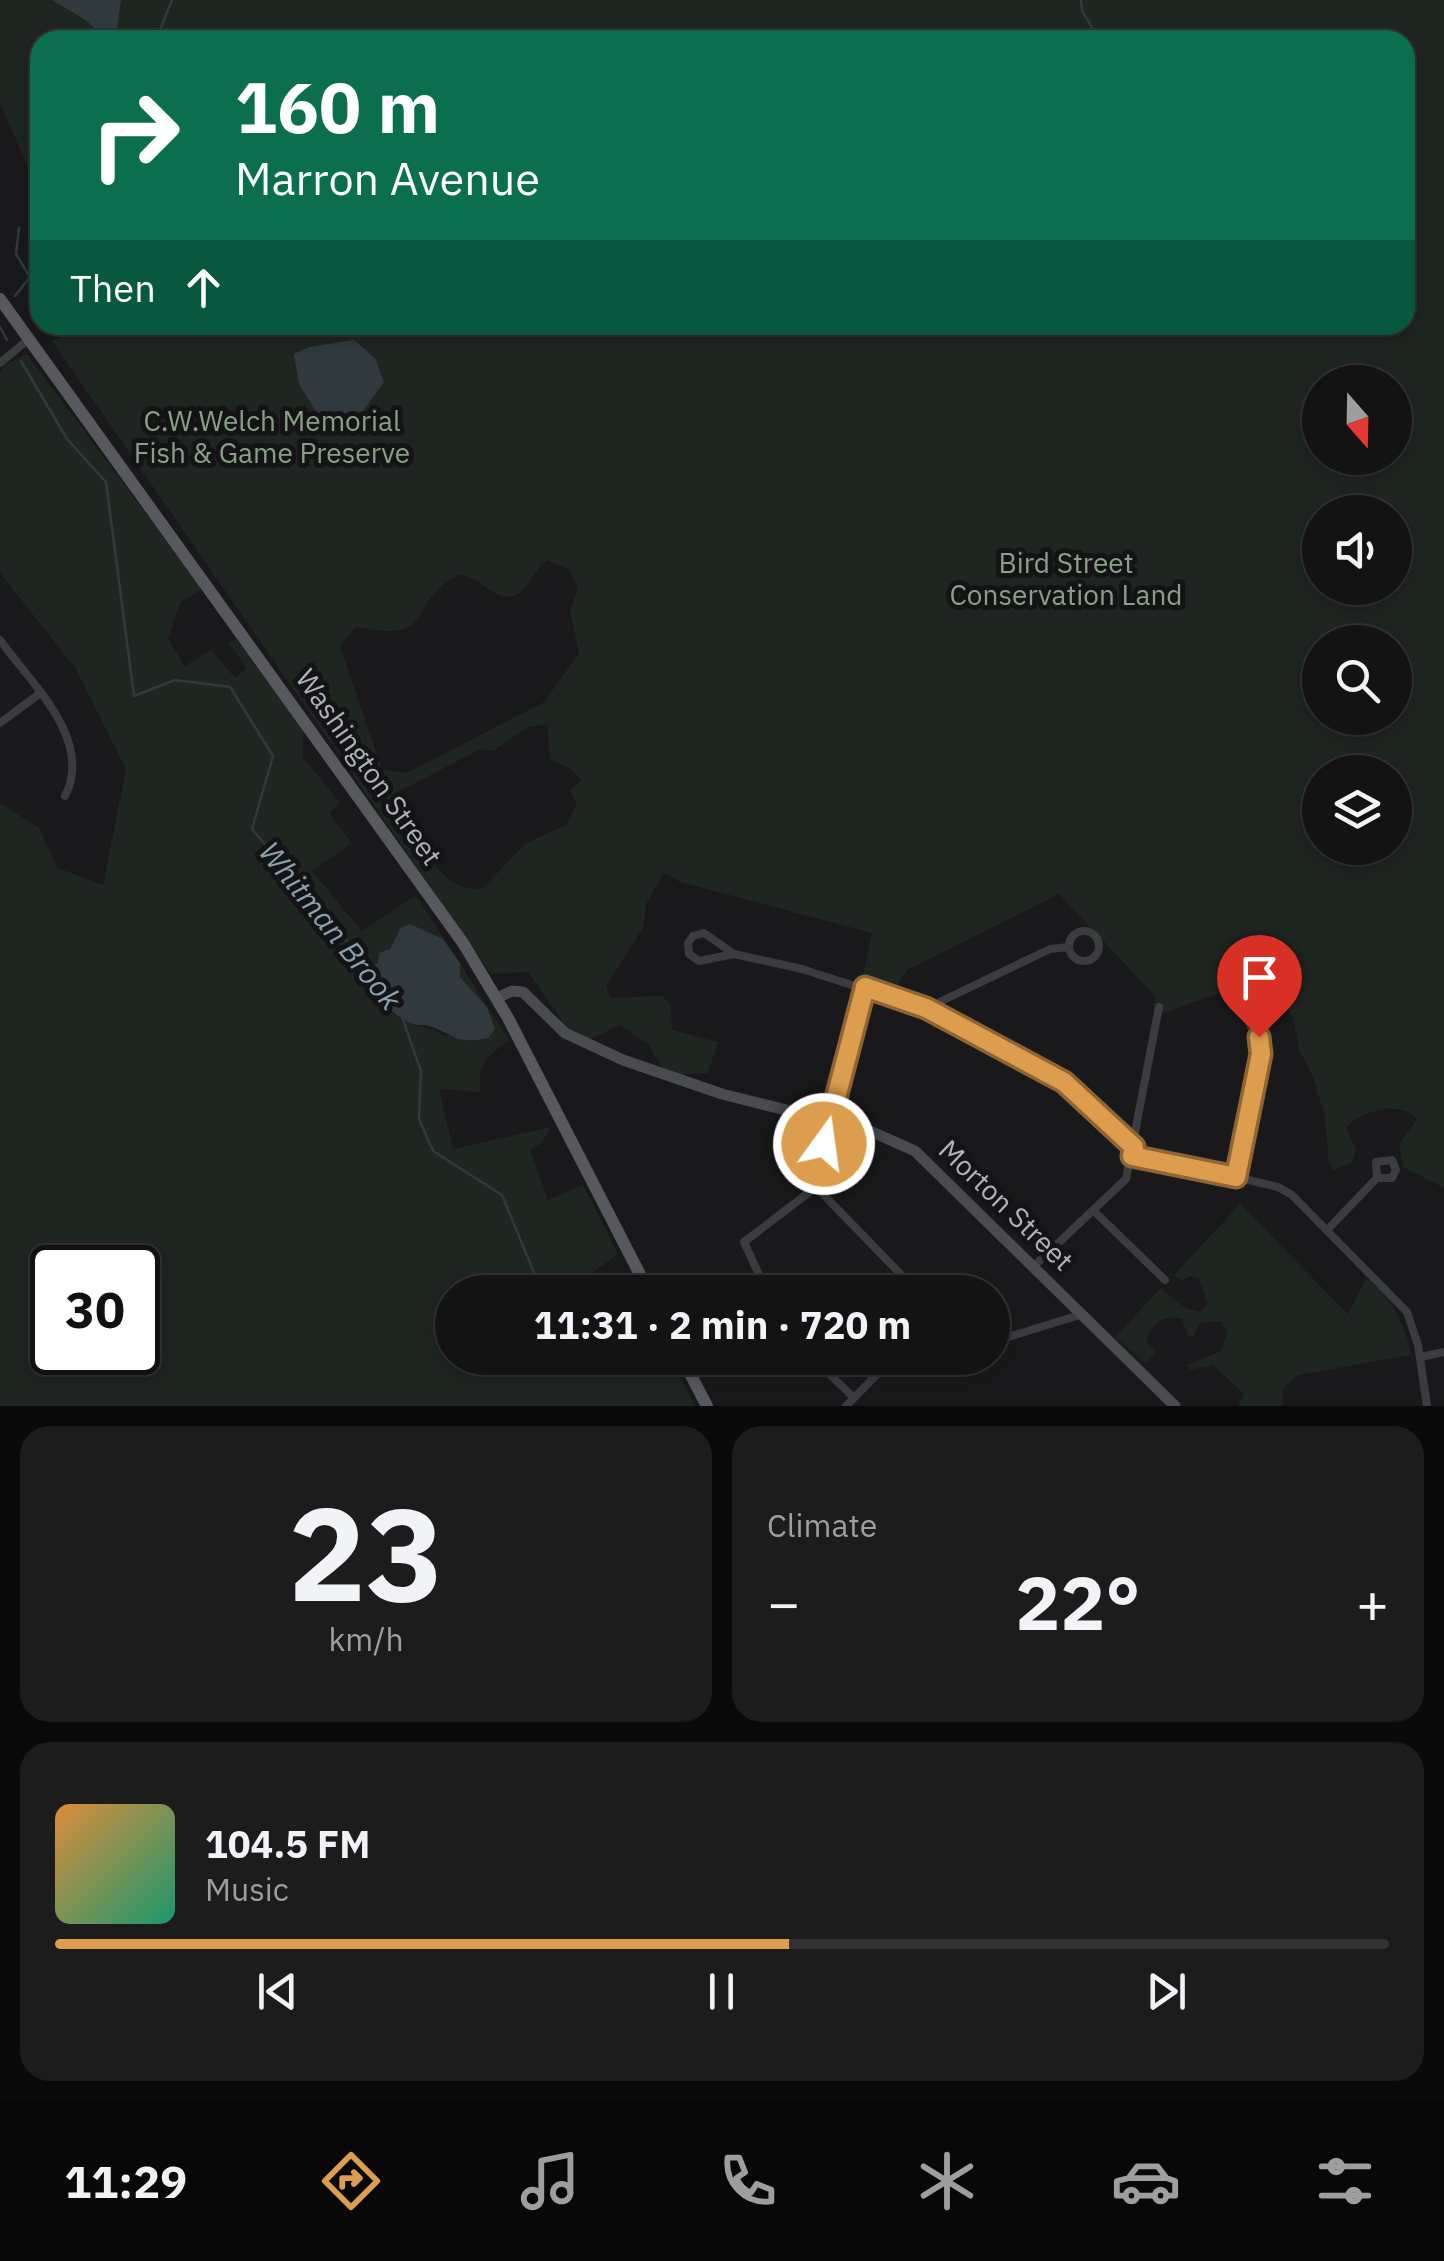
<!DOCTYPE html>
<meta charset="utf-8">
<style>
:root{--surface:#131314;--page:#1c1c1d;--text:#f1f3f6;--muted:#9d9ea0;--line:#323234;--accent:#dc9d4f}
body{margin:0;font-family:"IBM Plex Sans",sans-serif;background:var(--page);color:var(--text);height:100vh;display:flex;flex-direction:column;font-size:38px;white-space:nowrap}
*{box-sizing:border-box;margin:0}
p{font-size:32px;color:var(--muted)}
.icon{flex:none;width:55px;height:55px;fill:none;stroke:currentColor;stroke-width:2;stroke-linecap:round;stroke-linejoin:round}
.map{position:relative;height:1406px;overflow:hidden}
.panel{display:flex;flex-direction:column;gap:20px;padding:20px;background:#0a0a0b;flex:1}
.panel>*{flex:none}
.hud{position:absolute;left:30px;top:30px;width:1385px;height:305px;border-radius:30px;box-shadow:0 5px 15px #0003,0 0 0 2px var(--line);background:#0b6e4f;color:#fff;overflow:hidden}
.needle{width:65px;rotate:160deg}
.buttons{position:absolute;left:1302px;top:365px;display:grid;gap:20px}
.buttons a{display:grid;place-items:center;width:110px;height:110px;border-radius:50%;background:var(--surface);box-shadow:0 5px 15px #0003,0 0 0 2px var(--line);font-size:50px}
.speed{position:absolute;left:30px;top:1245px;display:flex;gap:20px;font-size:50px;font-weight:700;text-align:center}
.speed>*{display:grid;place-content:center;width:130px;height:130px;border-radius:50%;background:var(--surface);box-shadow:0 5px 15px #0003,0 0 0 2px var(--line);line-height:1}
.speed .limit{border:5px solid #111;border-radius:15px;background:#fff;color:#111}
.pin{position:absolute;display:grid;place-items:center;width:85px;height:85px;color:#fff;margin:-102px -42px;border-radius:50% 50% 50% 0;rotate:-45deg;box-shadow:0 0 10px #0007}
.pin .icon{rotate:45deg}
.me{position:absolute;width:110px;margin:-55px;rotate:14deg;stroke-linejoin:round;filter:drop-shadow(0 0 8px #0008)}
.turn{display:flex;align-items:center;gap:35px;height:210px;padding:0 40px;font-size:45px}
.turn .icon{width:130px;height:130px;stroke-width:2.5}
.turn b{display:block;font-size:70px;line-height:85px}
.then{display:flex;align-items:center;height:95px;padding:0 40px;background:#0003;gap:20px;font-size:38px}
.big{font-size:75px;font-weight:700;line-height:1.1}
.panel .tile{flex:1;display:flex;flex-direction:column;justify-content:center;gap:15px;min-width:0;padding:0 35px;border-radius:30px;background:var(--page)}
.panel .dial{align-items:center;gap:0}
.dial b{font-size:130px;line-height:1}
.song{display:flex;align-items:center;gap:30px}
.cover{width:120px;height:120px;border-radius:15px;background:linear-gradient(135deg,hsl(30 70% 55%),hsl(160 70% 35%))}
.played{height:10px;border-radius:5px;background:linear-gradient(90deg,var(--accent) 55%,var(--line) 55%)}
.keys{display:flex;justify-content:space-around;direction:ltr}
.heat{display:flex;justify-content:space-between;align-items:center;font-size:55px;direction:ltr}
.panel .tiles{flex:1;display:grid;gap:20px;grid-template-columns:1fr 1fr}
.tile:last-child{grid-column:span 2}
.trip{position:absolute;left:435px;top:1275px;width:575px;height:100px;border-radius:50px;background:var(--surface);box-shadow:0 5px 15px #0003,0 0 0 2px var(--line);font-weight:700;line-height:100px;text-align:center}
.tab-bar{display:flex;height:160px;justify-content:space-around;align-items:center;background:#080808;color:var(--muted)}
.tab-bar .icon{width:70px;height:70px}
.tab-bar .selected{color:var(--accent)}
.tab-bar b{font-size:45px;color:var(--text)}
.map>svg:first-child{display:block}
</style>
<div class="map">
<svg width="1444" height="1406" viewBox="0 0 1444 1406">
<rect width="100%" height="100%" fill="#19191b"/>
<path fill="#1f2520" fill-rule="evenodd" d="M0,0H1444V1188L1403,1167L1399,1144L1417,1119C1401,1100 1361,1110 1346,1128L1356,1150L1352,1163L1334,1170L1329,1165L1325,1117L1312,1074L1299,1050L1294,1021L1273,973L1165,1013L1153,1009L1156,997L1059,894L907,970L894,990L887,992L876,976L874,982L862,979L872,933L680,882L664,873L646,904L643,928L606,986L611,998L662,996L671,1005L672,1030L718,1042L708,1073L666,1075L648,1044L620,1025L588,1040L567,1028L528,972L491,974L52,341L84,325H1405V40H40V195L0,103ZM1320,382H1395V458H1320ZM1320,512H1395V588H1320ZM548,560L569,570L578,588L570,611L579,653L544,702L407,773L382,769L340,646L356,627C442,644 402,604 459,575C481,576 497,605 516,595C530,589 533,569 548,560ZM1320,642H1395V718H1320ZM547,724L550,759L571,769L581,781L570,790L577,804L567,824L525,844L483,888C437,897 413,825 396,793L481,749L493,751L528,727ZM1320,772H1395V848H1320Z
M27,354L202,589L180,603L168,639L185,666L211,650L235,678L247,668L228,643L236,639L303,728V758L340,802L329,813L352,843L312,871L362,931L416,895L509,1040C490,1055 475,1065 481,1092L439,1089L453,1149L551,1127L542,1143L530,1150L548,1200L583,1185L618,1254L593,1272L601,1292H452V1358H671L695,1406H0V803L39,828L58,868L103,885L126,769L76,669L0,573V372L4,365ZM423,930L443,939L459,963L460,977L487,1007L495,1029L444,1036C430,1026 416,1027 402,1019C345,985 377,947 423,930ZM52,1268H138V1352H52Z
M1240,1204L1348,1314L1366,1278C1392,1300 1405,1321 1411,1355L1298,1375L1282,1389L1283,1406H1238L1244,1394L1213,1365L1190,1370L1187,1365L1221,1351L1227,1333L1221,1321L1200,1323L1193,1336H1188L1182,1319C1165,1313 1150,1325 1146,1341L1156,1352L1146,1364L1115,1337L1161,1288L1185,1308L1199,1312L1208,1305L1199,1278L1189,1276L1182,1281L1174,1275Z"/>
<path fill="#30393d" d="M52,0H121L117,30L121,40H103C92,19 70,12 52,0Z
M354,340L375,358L384,382L361,414L323,423L299,384L294,354L309,347Z
M410,924L443,939L460,963V977L487,1007L495,1029L488,1038C455,1045 457,1035 429,1026C424,1024 419,1026 413,1024C394,1018 371,993 368,973L378,962L379,953L390,949L401,928Z"/>
<g fill="none" stroke-linecap="round" stroke-linejoin="round">
<path stroke="#30393d" stroke-width="2.5" d="M1081,0L1082,11L1100,40
M156,40L172,0
M15,296L30,277L16,254L19,228
M0,327L7,340
M21,361L67,439L106,482L134,696L175,680L230,687L273,756L252,829L371,969
M402,1017L421,1071L419,1119L433,1151L502,1195L542,1292"/>
<path stroke="#3a3c3f" stroke-width="8" d="M0,363L29,339
M0,640C31,683 94,740 65,796
M0,723L39,694
M1069 946a15 15 0 1 1 30 0a15 15 0 1 1-30 0Z
M734,954L704,933L693,936L688,943L689,954L699,961L734,954L802,969L926,1009L1064,1082L1134,1147
M865,987L816,1187L918,1292
M927,1008L1050,949L1069,947
M1132,1156L1236,1177L1261,1050L1238,997
M1236,1177L1278,1187L1292,1195L1407,1312L1418,1345L1427,1406
M1094,1211L1165,1280
M1328,1229L1377,1178H1392L1396,1170L1392,1160L1376,1162L1377,1178
M1034,1266L1126,1179L1159,1007
M767,1292L744,1242L816,1187
M992,1342L1083,1314
M1421,1357L1444,1352
M813,1358L854,1398
M846,1406L893,1358"/>
<path stroke="#494b4f" stroke-width="11" d="M497,998L512,991L523,992L565,1033L623,1060L722,1094L870,1131L915,1151L1175,1406"/>
<path stroke="#57595e" stroke-width="12" d="M0,299L463,943L508,1018L649,1292
M682,1358L707,1406"/>
</g>
<g fill="none" stroke-linecap="round" stroke-linejoin="round">
<defs>
<path id="route" d="M824,1144L865,987L926,1008L1064,1082L1134,1147L1132,1156L1236,1177L1261,1054L1259,1037"/>
</defs>
<use href="#route" stroke="#8f6633" stroke-width="25"/>
<use href="#route" stroke="#dc9d4f" stroke-width="18"/>
</g>
<g text-anchor="middle" stroke-width="10" stroke-linejoin="round" paint-order="stroke">
<g font-size="28" fill="#88a186" stroke="#141416">
<text x="272" y="431">C.W.Welch Memorial<tspan x="272" dy="32">Fish &amp; Game Preserve</tspan></text>
<text x="1066" y="573">Bird Street<tspan x="1066" dy="32">Conservation Land</tspan></text>
</g>
<g font-size="28" fill="#adb2b9" stroke="#141416">
<text transform="translate(369 767) rotate(55)" y="10">Washington Street</text>
<text transform="translate(1006 1205) rotate(44)" y="10">Morton Street</text>
</g>
<g font-size="30" font-style="italic" fill="#89a1af" stroke="#141416">
<text transform="translate(330 926) rotate(51)" y="10">Whitman Brook</text>
</g>
</g>
</svg>
<div class="buttons">
<a><svg class="needle" viewBox="-14 -14 28 28"><path d="M0-13l5 13h-10z" fill="#e53935"/><path d="M0 13l5-13h-10z" fill="#9d9ea0"/></svg></a>
<a><svg class="icon" aria-label="sound" viewBox="0 0 24 24"><path d="M4 9h4l5-4v14l-5-4H4zM17 9q2 3 0 6"/></svg></a>
<a><svg class="icon" aria-label="search" viewBox="0 0 24 24"><circle cx="10" cy="10" r="6"/><path d="M15 15l6 6"/></svg></a>
<a><svg class="icon" aria-label="layers" viewBox="0 0 24 24"><path d="M12 4l9 5-9 5-9-5zM3 14l9 5 9-5"/></svg></a>
</div>
<div class="speed"><div class="limit">30</div></div>
<div class="pin" style="left:1259px;top:1037px;background:#d93025"><svg class="icon" aria-label="arrive" viewBox="0 0 24 24"><path d="M6 21V4h12l-3 4 3 4H6"/></svg></div>
<svg class="me" style="left:824px;top:1144px" viewBox="-20 -20 40 40"><circle r="17" fill="#dc9d4f" stroke="#fff" stroke-width="3"/><path d="M0-11L8 9 0 5-8 9z" fill="#fff"/></svg>
<div class="trip">11:31 · 2 min · 720 m</div>
<div class="hud">
<div class="turn"><svg class="icon" aria-label="right" viewBox="0 0 24 24"><path d="M7 20v-9h11M14 6l5 5-5 5"/></svg><div><b>160 m</b>Marron Avenue</div></div>
<div class="then">Then<svg class="icon" aria-label="ahead" viewBox="0 0 24 24"><path d="M12 20V5M6 11l6-6 6 6"/></svg></div>
</div>
</div>
<section class="panel">
<div class="tiles">
<div class="tile dial"><b>23</b><p>km/h</p></div>
<div class="tile"><p>Climate</p>
<div class="heat"><a>−</a><b class="big">22°</b><a>+</a></div>
</div>
<div class="tile">
<div class="song"><i class="cover"></i><div><b>104.5 FM</b><p>Music</p></div></div>
<div class="played"></div>
<div class="keys"><svg class="icon" aria-label="previous" viewBox="0 0 24 24"><path d="M18 5L8 12l10 7zM5 5v14"/></svg><svg class="icon" aria-label="pause" viewBox="0 0 24 24"><path d="M8 5v14M16 5v14"/></svg><svg class="icon" aria-label="next" viewBox="0 0 24 24"><path d="M6 5l10 7-10 7zM19 5v14"/></svg></div>
</div>
</div>
</section>
<nav class="tab-bar">
<b>11:29</b>
<svg class="icon selected" aria-label="directions" viewBox="0 0 24 24"><path d="M12 3l9 9-9 9-9-9zM9 14v-3h6M13 9l2 2-2 2"/></svg>
<svg class="icon" aria-label="music" viewBox="0 0 24 24"><path d="M9 18V5l10-2v13"/><circle cx="6" cy="18" r="3"/><circle cx="16" cy="16" r="3"/></svg>
<svg class="icon" aria-label="phone" viewBox="0 0 24 24"><path d="M5 4h4l2 5-3 2q2 4 5 5l2-3 5 2v4C11 20 4 13 5 4z"/></svg>
<svg class="icon" aria-label="climate" viewBox="0 0 24 24"><path d="M12 3v18M4 7l16 10M4 17L20 7"/></svg>
<svg class="icon" aria-label="car" viewBox="0 0 24 24"><path d="M5 17H2v-5l4-1 3-4h7l3 4 3 1v5h-3M9 17h6M6 11h13"/><circle cx="7" cy="17" r="2"/><circle cx="17" cy="17" r="2"/></svg>
<svg class="icon" aria-label="filters" viewBox="0 0 24 24"><path d="M4 7h16M4 17h16"/><circle cx="9" cy="7" r="2"/><circle cx="15" cy="17" r="2"/></svg>
</nav>
